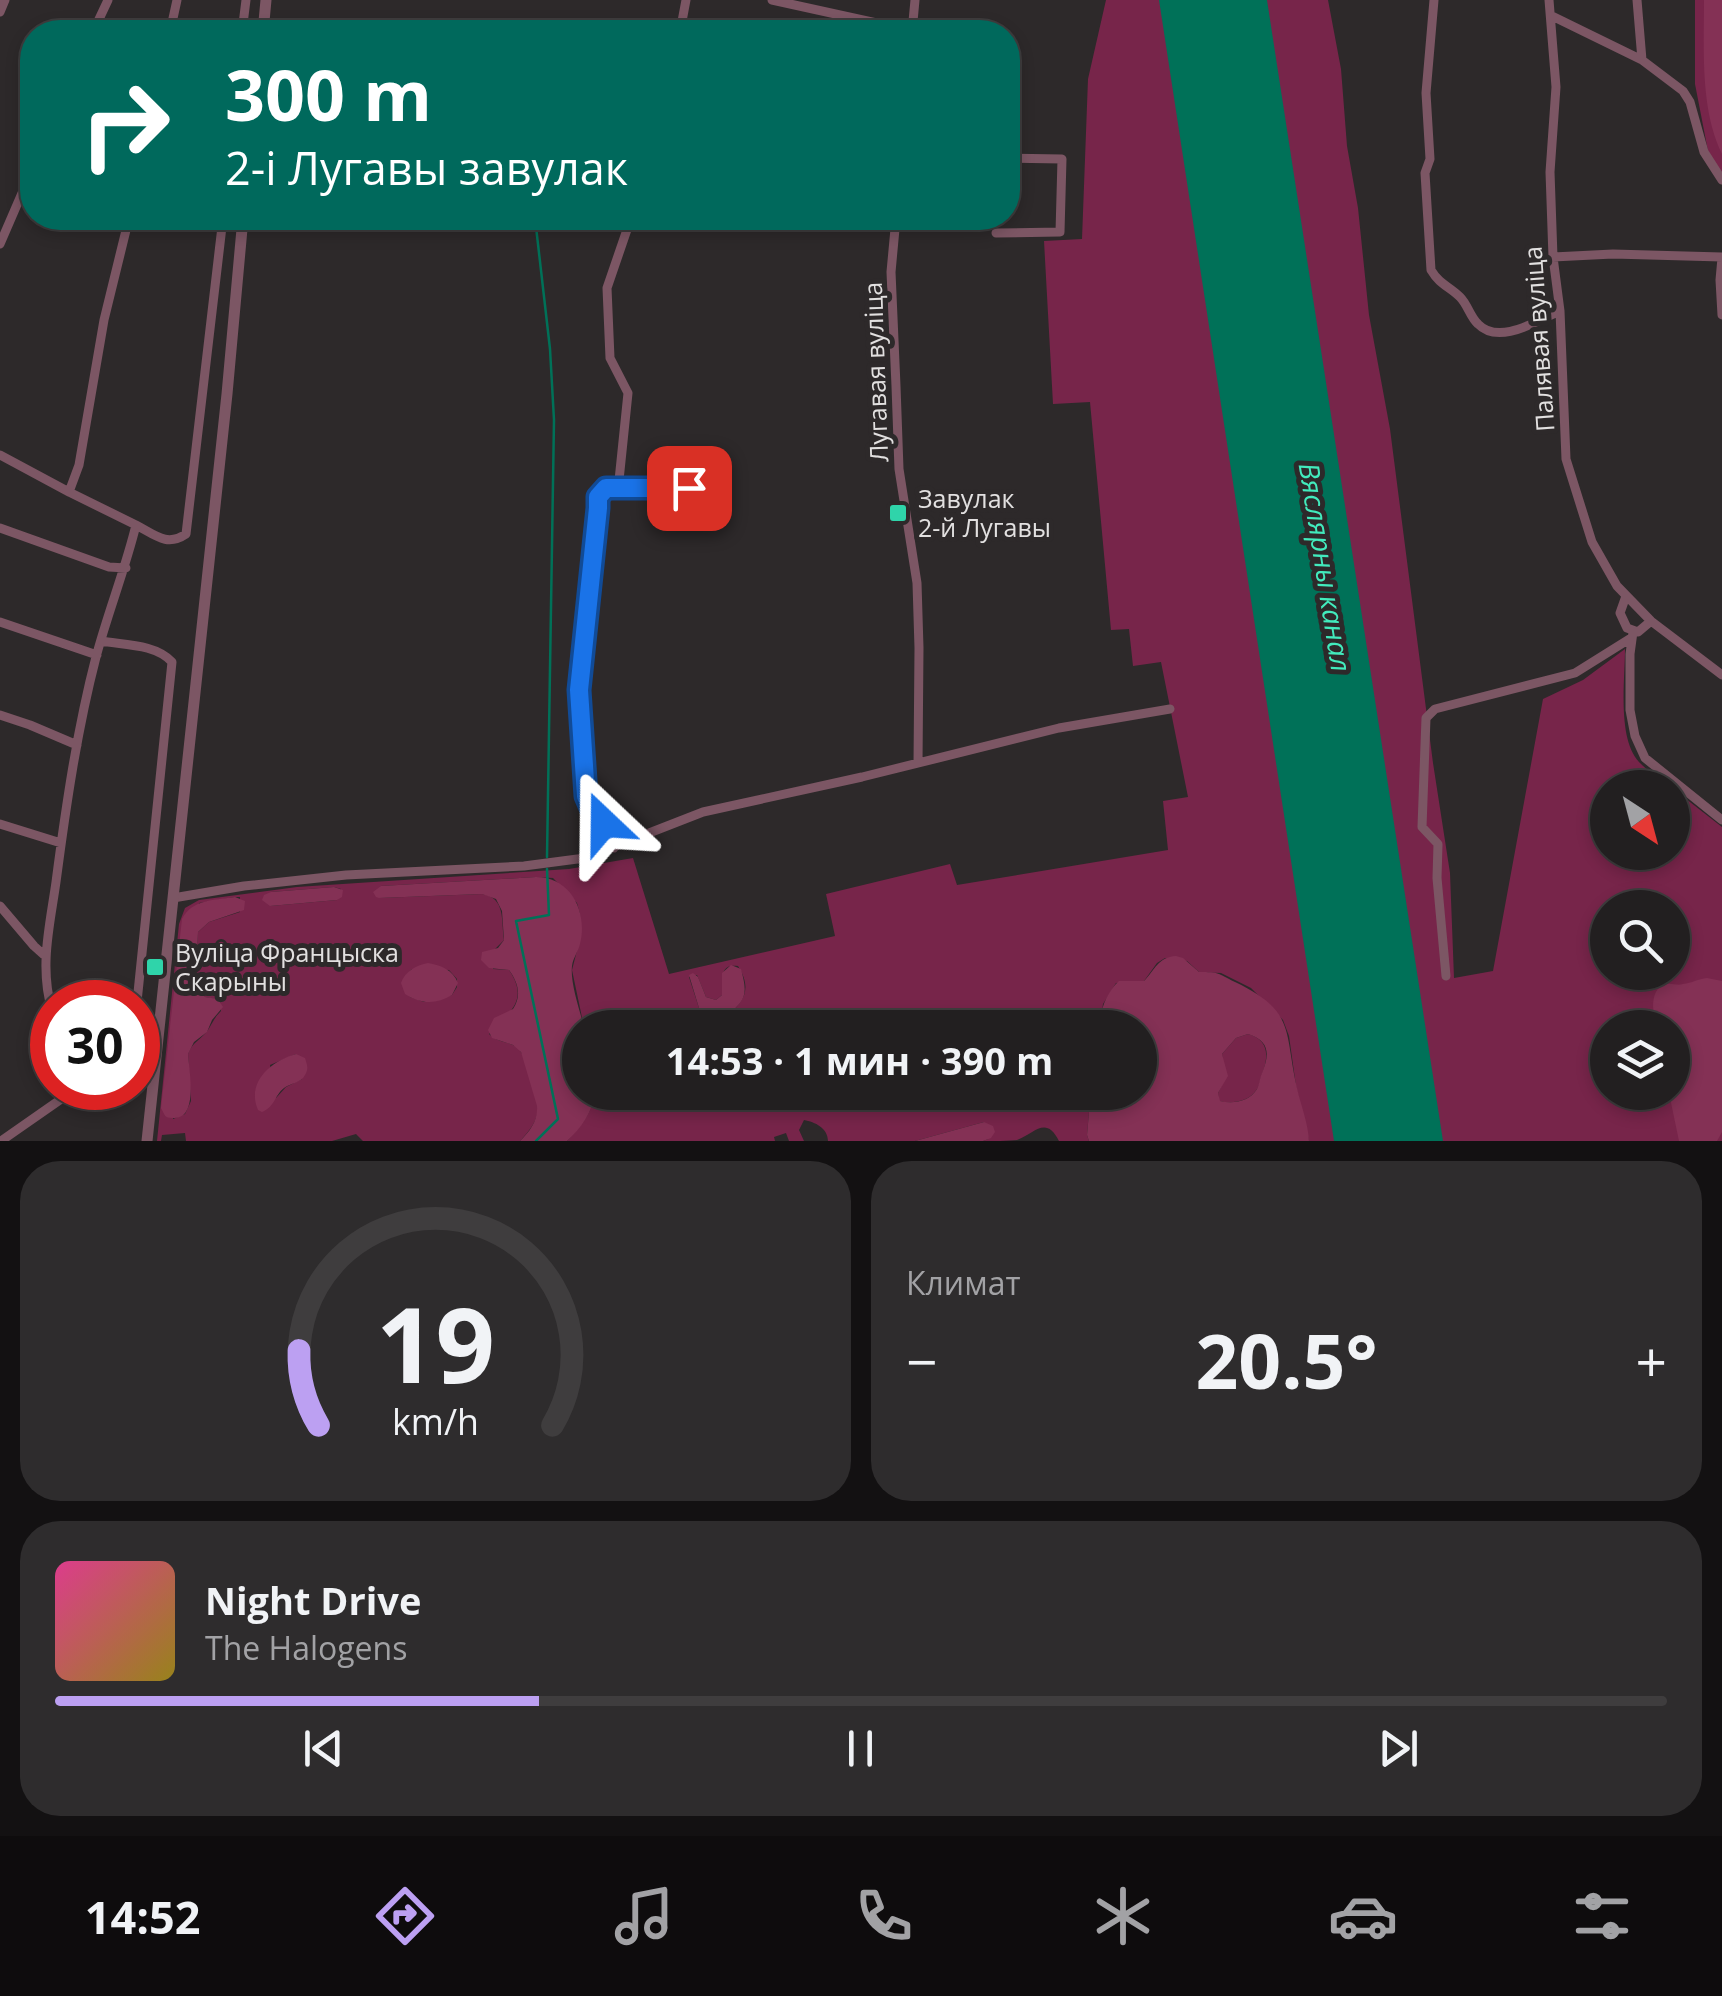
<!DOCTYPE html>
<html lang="ru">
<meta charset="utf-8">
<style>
:root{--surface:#221f20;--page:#2e2c2d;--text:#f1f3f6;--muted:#a2a2a5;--line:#3f3d3e;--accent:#bca0f2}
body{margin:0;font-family:"Open Sans",sans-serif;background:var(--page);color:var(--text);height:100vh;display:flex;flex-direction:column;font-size:38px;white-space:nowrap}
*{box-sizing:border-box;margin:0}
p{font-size:32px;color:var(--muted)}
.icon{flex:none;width:55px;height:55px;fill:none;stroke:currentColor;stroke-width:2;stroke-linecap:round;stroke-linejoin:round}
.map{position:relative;height:1141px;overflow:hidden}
.details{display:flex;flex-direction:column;gap:20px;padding:20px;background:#131112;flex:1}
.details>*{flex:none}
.top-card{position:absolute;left:20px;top:20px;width:1000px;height:210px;border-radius:40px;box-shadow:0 5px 15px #0003,0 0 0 2px var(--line);background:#00695c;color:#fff;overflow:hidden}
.needle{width:65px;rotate:144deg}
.controls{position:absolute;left:1590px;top:770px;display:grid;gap:20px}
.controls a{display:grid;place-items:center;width:100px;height:100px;border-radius:50%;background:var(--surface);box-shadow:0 5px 15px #0003,0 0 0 2px var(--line);font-size:50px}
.speed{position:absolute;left:30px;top:980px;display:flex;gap:20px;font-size:50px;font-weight:700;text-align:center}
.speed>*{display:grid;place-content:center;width:130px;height:130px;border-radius:50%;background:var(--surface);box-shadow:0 5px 15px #0003,0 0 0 2px var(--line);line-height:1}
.speed .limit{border:15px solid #d22;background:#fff;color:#111}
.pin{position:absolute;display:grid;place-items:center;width:85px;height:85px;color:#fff;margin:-42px;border-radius:20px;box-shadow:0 5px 15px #0006}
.me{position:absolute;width:110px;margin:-55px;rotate:337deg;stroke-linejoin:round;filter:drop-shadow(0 0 8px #0008)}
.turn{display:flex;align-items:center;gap:35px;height:210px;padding:0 40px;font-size:45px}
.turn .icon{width:130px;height:130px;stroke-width:2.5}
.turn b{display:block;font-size:70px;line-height:85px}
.big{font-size:75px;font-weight:700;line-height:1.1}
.details .widget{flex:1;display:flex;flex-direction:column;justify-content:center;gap:15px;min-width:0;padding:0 35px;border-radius:40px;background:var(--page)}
.details .dial{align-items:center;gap:0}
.dial svg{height:260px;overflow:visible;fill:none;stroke:var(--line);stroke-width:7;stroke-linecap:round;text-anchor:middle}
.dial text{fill:var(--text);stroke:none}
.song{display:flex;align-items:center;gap:30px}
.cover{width:120px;height:120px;border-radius:15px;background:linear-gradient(135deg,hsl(330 70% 55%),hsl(50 70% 35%))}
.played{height:10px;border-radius:5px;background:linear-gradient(90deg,var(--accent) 30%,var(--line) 30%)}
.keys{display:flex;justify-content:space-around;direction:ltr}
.heat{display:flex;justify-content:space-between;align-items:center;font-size:55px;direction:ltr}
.details .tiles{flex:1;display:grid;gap:20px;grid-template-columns:1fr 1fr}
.widget:last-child{grid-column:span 2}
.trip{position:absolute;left:562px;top:1010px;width:595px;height:100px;border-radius:50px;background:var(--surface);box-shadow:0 5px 15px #0003,0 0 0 2px var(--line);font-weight:700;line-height:100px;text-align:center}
.dock{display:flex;height:160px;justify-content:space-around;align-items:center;background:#0e0c0d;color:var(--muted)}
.dock .icon{width:70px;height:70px}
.dock .on{color:var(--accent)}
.dock b{font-size:45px;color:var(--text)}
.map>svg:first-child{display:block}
</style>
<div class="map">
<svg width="1722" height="1141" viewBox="0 0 1722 1141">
<rect width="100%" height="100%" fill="#2d292a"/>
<path fill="#77254a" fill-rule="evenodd" d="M1106,0H1328L1341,69L1347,146L1358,208L1369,315L1390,429L1433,763L1450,873L1454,978L1493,971L1543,699L1583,680L1625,649C1625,680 1617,738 1639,762C1648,772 1661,779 1672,788H1608V852H1672V788L1722,827V1141H1309L1296,1086L1289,1036L1283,1020L1251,988L1221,973L1199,972L1187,961L1165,958L1157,963L1144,981L1116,983L1103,1004L1100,1027H760L763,1021L759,1010L740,1023L742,1027H725L727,1016C745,1001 752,988 738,966C718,963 723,982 722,995L716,1000L706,997L697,975L689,977L699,1008L710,1027H584L572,970L581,935L580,914L577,903L553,878L536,877L381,886L379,898L482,894C506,898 501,920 504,940L494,950L493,969L509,970C530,1001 509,1012 489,1034C499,1044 511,1041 519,1049C527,1059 533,1092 538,1106C538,1121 530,1130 520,1141H363L356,1134L332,1141H186L185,1133L162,1135L161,1141H157L179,924L185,908L199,900L297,887L569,869L633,858L669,974L835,936L826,894L950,864L957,885L1168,850L1163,801L1188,797L1161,662L1133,666L1129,629L1111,630L1090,402L1053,404L1044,241L1082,239L1088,79ZM334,887L341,889L337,900L270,906L271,892ZM235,897H240V912L209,922L198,932L196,980L205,997L220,1000L221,1011C214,1018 213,1022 208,1030C202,1039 192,1042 188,1054L191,1101L185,1114L173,1119L199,903ZM1608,908H1672V972H1608ZM412,969L449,970L457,979V987L452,995L424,1002L410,997L403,979ZM1608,1028H1672V1092H1608ZM296,1054L302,1079L286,1087L276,1098L270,1065Z
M1695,0H1722V174L1708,151L1695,84Z
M1248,1034C1269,1040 1269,1056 1262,1074C1260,1079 1260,1085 1257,1089C1249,1102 1232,1104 1219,1101L1218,1093C1232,1066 1225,1081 1222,1054L1236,1038Z
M595,1092H1084L1089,1112L1087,1135L1089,1141H1059C1046,1115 1035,1133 1017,1140C1008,1141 993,1141 983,1141L988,1139L984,1122L915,1141H828C828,1128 815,1122 804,1120L799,1130L804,1141H789L786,1133L774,1137L775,1141H567C581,1126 592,1114 595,1092Z"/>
<path fill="#843155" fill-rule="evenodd" d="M1704,0H1722V154C1700,109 1704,50 1704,0Z
M536,877C571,877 588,912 580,944C578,952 573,958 572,966C570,983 580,1011 584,1027L580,1028V1092L595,1093C592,1113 582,1127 567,1141H520C530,1131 538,1121 537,1106L521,1052L513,1045L492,1038L488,1030L494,1018L513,1009C522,996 518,982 509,970L489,968L481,960L482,952L498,948L504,940L502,911L496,899L482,894L379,898L376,897L373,892L381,886Z
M334,887L343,890L342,897L337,900L270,906L262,900L264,895L271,892Z
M235,897L245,901L244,910L209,922L198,932L196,980L205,997L218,999L223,1007L212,1020L207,1032L194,1042L188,1054C189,1070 199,1120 173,1118C164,1118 165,1115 161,1108L182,919C192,899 215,900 235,897Z
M1176,956L1183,958L1199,972C1220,972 1217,973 1235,982C1296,1011 1284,1031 1297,1088C1301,1106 1308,1122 1309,1141H1089L1087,1135L1089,1112L1084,1093L1140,1092V1028L1100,1027C1100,1010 1106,993 1119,981H1144C1155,970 1158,957 1176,956ZM1248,1034C1271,1041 1269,1056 1262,1073C1260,1077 1259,1086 1257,1089C1249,1102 1233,1104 1220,1101L1218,1093L1228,1076L1222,1054L1236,1038Z
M428,963C441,965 453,970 458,983L452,995C436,1005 420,1004 405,994L401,983C405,971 417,965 428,963Z
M731,965L741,969C748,995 746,999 727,1016L725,1027H710L699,1008L689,975L693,973L698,977L706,997L716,1000L722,995V973Z
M1707,978L1722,981V1132L1717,1141H1679L1669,1093L1672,1092V1028L1656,1027C1653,1014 1648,988 1667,984C1672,983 1678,986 1683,984C1692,983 1698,979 1707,978Z
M296,1054L305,1058C307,1065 309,1068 305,1075C301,1083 291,1083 284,1088C274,1096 275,1107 262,1112L258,1110C246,1082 271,1061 296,1054Z
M984,1122L993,1126L995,1132L991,1138L983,1141H915Z"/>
<path fill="#007158" d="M1159,0H1267L1443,1141H1334Z"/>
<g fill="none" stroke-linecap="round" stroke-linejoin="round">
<path stroke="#007158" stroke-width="2.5" d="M535,218L550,349L554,420L547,857
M536,1141L558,1119L516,921L549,915L547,869"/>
<path stroke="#7c5664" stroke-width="9" d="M772,0L913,31
M1434,0L1426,93L1430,159L1425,173L1431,270C1440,285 1449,286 1460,297C1468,305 1470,317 1478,324C1499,346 1538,320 1560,311
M1549,0L1556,87L1550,172L1553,257L1560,311L1566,459L1592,542L1617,586L1651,621L1722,675
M1637,0L1642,60
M0,12L5,0
M1552,16L1642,60L1683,91L1690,102L1704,152L1722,180
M93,32L108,0
M170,32L177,0
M242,32L246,0
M680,32L686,0
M912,32L915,0
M896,218L891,272L896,386L899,469L917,583L919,648L918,763
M996,233L1060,232L1062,159L1008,158
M0,244L32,170
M1553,257L1613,254L1722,257
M1722,258L1720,280L1722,315
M0,455L69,492
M618,490L628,393L610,358L607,288L631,218
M136,525C155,535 167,547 186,534L223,218
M0,528L109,567L126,568
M1626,596L1620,613L1627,628L1638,632L1651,621
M0,622L97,655
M1633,632L1630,654V710L1635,736L1645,758L1722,820
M101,641C124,645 156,644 172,662L137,1002
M0,715L30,725L77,745
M0,824L61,843
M614,848L604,831V823L593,815L586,795L579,690L598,508C598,499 597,493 606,489L725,488
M173,898L244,886L346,875L524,866L585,858L703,812L862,777L1059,728L1170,709
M0,906L34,946L44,955
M1446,976L1437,878L1438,844L1422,827L1426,718L1435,709L1575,673L1631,638
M52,1010C39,967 50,925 56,882C66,806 77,730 96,657C108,612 125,570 136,525L69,492L79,465L104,320L129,218
M1,1141L77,1088"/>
<path stroke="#7c5664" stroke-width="11" d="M263,32L266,0
M147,1141L227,394L243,218"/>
</g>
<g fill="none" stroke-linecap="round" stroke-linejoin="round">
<defs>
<path id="route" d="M604,823L594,815L586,796L579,690L598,508V497L606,488H689"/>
</defs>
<use href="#route" stroke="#114b97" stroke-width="25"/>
<use href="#route" stroke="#1a73e8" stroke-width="18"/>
</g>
<g fill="#2fd4aa" stroke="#2d292a" stroke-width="4">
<rect x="888" y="503" width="20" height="20" rx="5"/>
<rect x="145" y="957" width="20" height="20" rx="5"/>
</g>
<g text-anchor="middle" stroke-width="10" stroke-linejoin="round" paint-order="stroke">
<g font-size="25" fill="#e2e0e0" stroke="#2d292a">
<text transform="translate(1539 339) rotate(-94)" y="9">Палявая вуліца</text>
<text transform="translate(876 372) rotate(-92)" y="9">Лугавая вуліца</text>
</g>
<g font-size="25" fill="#e2e0e0" stroke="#2d292a" text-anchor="start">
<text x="918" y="508">Завулак<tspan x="918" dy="29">2-й Лугавы</tspan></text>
<text x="175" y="962">Вуліца Францыска<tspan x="175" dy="29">Скарыны</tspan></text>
</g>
<g font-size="28" font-style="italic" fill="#42ebbd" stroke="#2d292a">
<text transform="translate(1325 567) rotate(81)" y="10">Вяслярны канал</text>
</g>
</g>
</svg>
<div class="controls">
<a><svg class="needle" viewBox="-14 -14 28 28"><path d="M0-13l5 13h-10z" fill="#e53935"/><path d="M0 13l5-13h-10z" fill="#a2a2a5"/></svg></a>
<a><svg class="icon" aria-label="search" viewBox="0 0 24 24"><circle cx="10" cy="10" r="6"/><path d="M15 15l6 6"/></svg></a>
<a><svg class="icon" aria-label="layers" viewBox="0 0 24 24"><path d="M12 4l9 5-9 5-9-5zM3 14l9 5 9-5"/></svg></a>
</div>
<div class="speed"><div class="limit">30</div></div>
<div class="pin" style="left:689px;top:488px;background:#d93025"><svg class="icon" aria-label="arrive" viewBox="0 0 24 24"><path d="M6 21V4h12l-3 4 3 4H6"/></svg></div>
<svg class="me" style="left:604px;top:823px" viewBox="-20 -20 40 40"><path d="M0-17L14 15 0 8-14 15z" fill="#1a73e8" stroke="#fff" stroke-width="4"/></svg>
<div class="trip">14:53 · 1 мин · 390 m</div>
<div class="top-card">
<div class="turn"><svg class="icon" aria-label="right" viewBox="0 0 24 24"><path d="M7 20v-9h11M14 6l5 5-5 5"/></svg><div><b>300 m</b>2-і Лугавы завулак</div></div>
</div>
</div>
<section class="details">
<div class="tiles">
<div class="widget dial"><svg viewBox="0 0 100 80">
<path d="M14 69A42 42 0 1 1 86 69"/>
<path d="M14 69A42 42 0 0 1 8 46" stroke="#bca0f2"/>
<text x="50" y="56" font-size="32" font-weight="700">19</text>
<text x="50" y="72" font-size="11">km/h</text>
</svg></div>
<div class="widget"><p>Климат</p>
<div class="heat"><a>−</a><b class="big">20.5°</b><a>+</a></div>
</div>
<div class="widget">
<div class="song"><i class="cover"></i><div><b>Night Drive</b><p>The Halogens</p></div></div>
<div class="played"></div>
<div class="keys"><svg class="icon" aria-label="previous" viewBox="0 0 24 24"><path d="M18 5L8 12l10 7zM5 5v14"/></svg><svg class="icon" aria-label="pause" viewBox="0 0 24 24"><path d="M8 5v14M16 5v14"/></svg><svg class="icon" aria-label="next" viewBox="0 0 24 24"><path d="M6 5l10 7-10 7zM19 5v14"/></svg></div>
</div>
</div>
</section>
<nav class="dock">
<b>14:52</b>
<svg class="icon on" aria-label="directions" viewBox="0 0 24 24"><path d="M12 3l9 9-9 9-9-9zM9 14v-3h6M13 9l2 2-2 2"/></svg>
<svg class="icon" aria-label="music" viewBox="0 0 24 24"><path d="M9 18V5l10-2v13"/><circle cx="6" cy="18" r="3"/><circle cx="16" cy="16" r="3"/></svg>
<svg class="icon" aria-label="phone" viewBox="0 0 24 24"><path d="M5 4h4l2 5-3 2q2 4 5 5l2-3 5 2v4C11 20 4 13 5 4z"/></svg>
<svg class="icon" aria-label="climate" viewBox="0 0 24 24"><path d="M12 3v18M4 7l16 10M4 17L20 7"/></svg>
<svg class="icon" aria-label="car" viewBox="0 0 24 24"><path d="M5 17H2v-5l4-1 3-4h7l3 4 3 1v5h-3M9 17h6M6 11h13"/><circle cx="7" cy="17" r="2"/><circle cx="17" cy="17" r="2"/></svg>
<svg class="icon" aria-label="filters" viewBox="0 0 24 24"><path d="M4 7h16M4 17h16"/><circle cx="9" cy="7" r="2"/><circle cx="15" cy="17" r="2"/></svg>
</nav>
